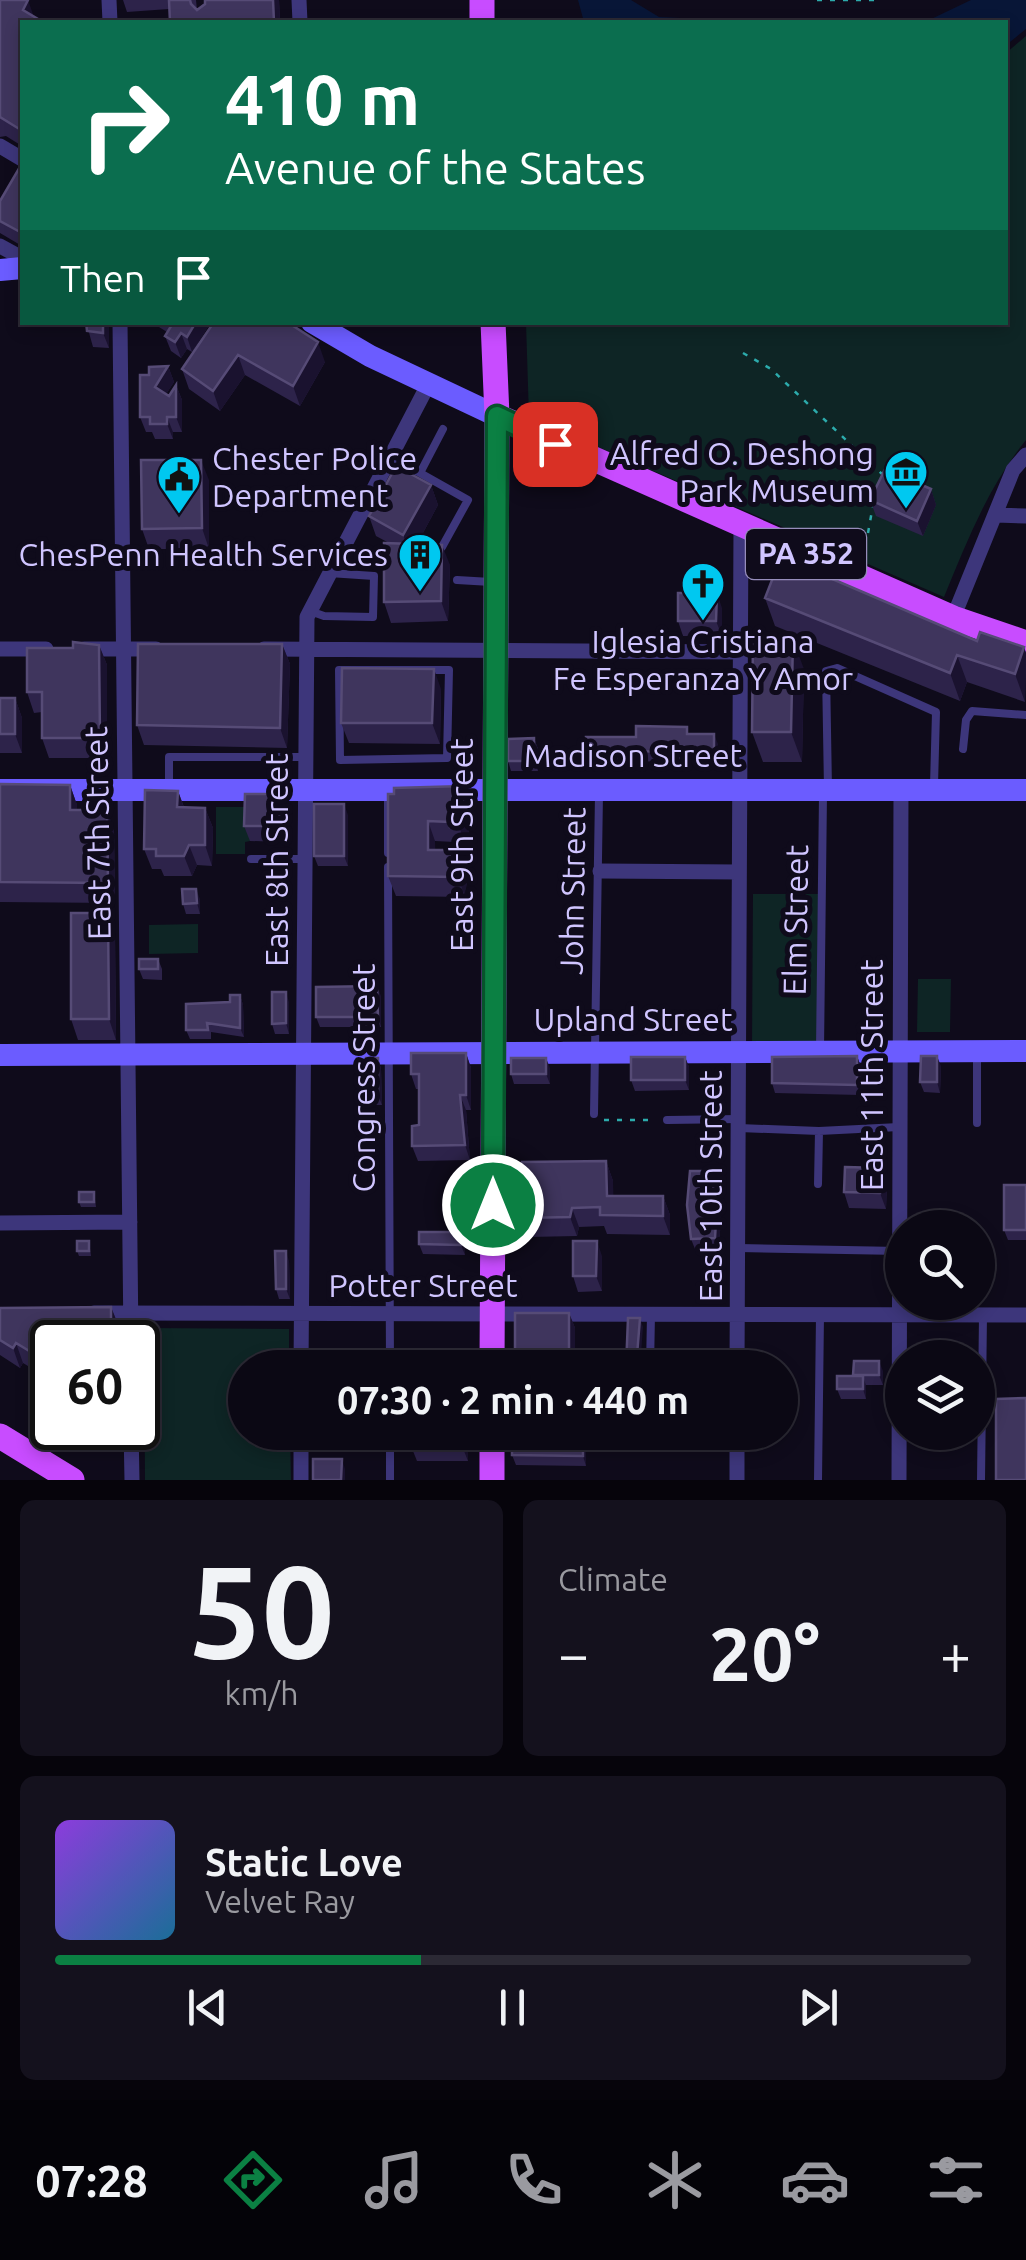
<!DOCTYPE html>
<meta charset="utf-8">
<style>
:root{--surface:#0b0814;--page:#14111d;--text:#f1f3f6;--muted:#9a9aa0;--line:#2b2934;--accent:#0b8043}
body{margin:0;font-family:Ubuntu,sans-serif;background:var(--page);color:var(--text);height:100vh;display:flex;flex-direction:column;font-size:38px;white-space:nowrap}
*{box-sizing:border-box;margin:0}
p{font-size:32px;color:var(--muted)}
.icon{flex:none;width:55px;height:55px;fill:none;stroke:currentColor;stroke-width:2;stroke-linecap:round;stroke-linejoin:round}
.map{position:relative;height:1480px;overflow:hidden}
.drawer{display:flex;flex-direction:column;gap:20px;padding:20px;background:#06040b;flex:1}
.drawer>*{flex:none}
.banner{position:absolute;left:20px;top:20px;width:988px;height:305px;border-radius:0px;box-shadow:0 5px 15px #0003,0 0 0 2px var(--line);background:#0b6e4f;color:#fff;overflow:hidden}
.tools{position:absolute;left:885px;top:1210px;display:grid;gap:20px}
.tools a{display:grid;place-items:center;width:110px;height:110px;border-radius:50%;background:var(--surface);box-shadow:0 5px 15px #0003,0 0 0 2px var(--line);font-size:50px}
.speed{position:absolute;left:30px;top:1320px;display:flex;gap:20px;font-size:50px;font-weight:700;text-align:center}
.speed>*{display:grid;place-content:center;width:130px;height:130px;border-radius:50%;background:var(--surface);box-shadow:0 5px 15px #0003,0 0 0 2px var(--line);line-height:1}
.speed .limit{border:5px solid #111;border-radius:15px;background:#fff;color:#111}
.pin{position:absolute;display:grid;place-items:center;width:85px;height:85px;color:#fff;margin:-42px;border-radius:20px;box-shadow:0 5px 15px #0006}
.me{position:absolute;width:110px;margin:-55px;rotate:0deg;stroke-linejoin:round;filter:drop-shadow(0 0 8px #0008)}
.turn{display:flex;align-items:center;gap:35px;height:210px;padding:0 40px;font-size:45px}
.turn .icon{width:130px;height:130px;stroke-width:2.5}
.turn b{display:block;font-size:70px;line-height:85px}
.then{display:flex;align-items:center;height:95px;padding:0 40px;background:#0003;gap:20px;font-size:38px}
.big{font-size:75px;font-weight:700;line-height:1.1}
.drawer .card{flex:1;display:flex;flex-direction:column;justify-content:center;gap:15px;min-width:0;padding:0 35px;border-radius:15px;background:var(--page)}
.drawer .dial{align-items:center;gap:0}
.dial b{font-size:130px;line-height:1}
.song{display:flex;align-items:center;gap:30px}
.cover{width:120px;height:120px;border-radius:15px;background:linear-gradient(135deg,hsl(270 70% 55%),hsl(200 70% 35%))}
.played{height:10px;border-radius:5px;background:linear-gradient(90deg,var(--accent) 40%,var(--line) 40%)}
.keys{display:flex;justify-content:space-around;direction:ltr}
.heat{display:flex;justify-content:space-between;align-items:center;font-size:55px;direction:ltr}
.drawer .tiles{flex:1;display:grid;gap:20px;grid-template-columns:1fr 1fr}
.card:last-child{grid-column:span 2}
.trip{position:absolute;left:228px;top:1350px;width:570px;height:100px;border-radius:50px;background:var(--surface);box-shadow:0 5px 15px #0003,0 0 0 2px var(--line);font-weight:700;line-height:100px;text-align:center}
.tabs{display:flex;height:160px;justify-content:space-around;align-items:center;background:#040308;color:var(--muted)}
.tabs .icon{width:70px;height:70px}
.tabs .active{color:var(--accent)}
.tabs b{font-size:45px;color:var(--text)}
.map>svg:first-child{display:block}
</style>
<div class="map">
<svg width="1026" height="1480" viewBox="0 0 1026 1480">
<rect width="100%" height="100%" fill="#0f0b1b"/>
<path fill="#0e2525" d="M1026,36V440C988,487 967,541 944,597L529,417L526,323L1005,322V54Z
M216,807H250V841L245,842V854H216Z
M753,894H818L817,1046H752Z
M198,924V953L149,954V925Z
M918,979H951L950,1032H917Z
M144,1328L289,1329V1367L245,1368V1432L290,1433L291,1480H145Z"/>
<path fill="#081637" d="M578,0H631L659,17L762,22H584Z
M971,0H1026V29L1005,46V22H925Z"/>
<g fill="none" stroke-linecap="round" stroke-linejoin="round">
<path stroke="#2cabac" stroke-width="2.5" stroke-dasharray="5 8" stroke-linecap="butt" d="M817,0H877
M743,353L771,369L884,476
M868,533L873,505
M604,1120H656"/>
<path stroke="#3d367b" stroke-width="8" d="M390,457L420,473
M442,547L468,500L420,473L443,429
M457,580L491,582
M310,611L324,616L373,617L374,576L329,573
M339,670H449L447,758L340,760Z
M963,749L966,720L972,711L1026,715
M169,789V757H305
M828,789L826,671L837,668L936,712L934,785
M388,792V853
M251,859H305
M388,867L390,1368
M820,1050L823,794
M594,1114L599,794
M667,1120L739,1119
M977,1123V1057
M739,1128L819,1131L899,1127
M497,1173L528,1174
M818,1184L819,1131
M739,1248L900,1251
M650,1368L651,1314
M390,1480V1432
M818,1480L820,1315
M981,1480L983,1315"/>
<path stroke="#3d367b" stroke-width="15" d="M109,0L110,22
M299,0L300,22
M0,146L22,159
M0,246L22,258
M120,322L131,1342
M996,515L1026,516
M953,618L1013,470L1026,455
M0,649H46
M84,649H156
M264,649L740,652
M600,871L739,872
M0,1223L130,1222
M94,1313L1026,1315
M301,1368L307,617L429,383
M737,1368L741,526
M131,1428L132,1480
M301,1480V1432
M737,1480V1432
M899,1480L901,790"/>
<path stroke="#6b5cff" stroke-width="22" d="M0,270L22,268
M312,322L370,356L497,416
M0,790H1026
M0,1055L1026,1051"/>
<path stroke="#c84cff" stroke-width="25" d="M482,0V22
M497,416L953,618L1026,643
M492,1368L497,416L493,322
M0,1436L72,1480
M492,1480V1432"/>
</g>
<path fill="#2d234a" d="M0,0L22,22V146L6,136L0,137Z
M123,0H196L197,10L205,4V0H279L280,22L169,9L127,12Z
M22,166V246L0,233V201Z
M86,322H109V348L93,347Z
M151,322H211L192,352L187,349L181,358L171,351L165,336L167,332Z
M214,322L325,362L300,406L245,375L220,411L189,389L182,369Z
M168,366L174,382L166,394L169,396L176,385L182,400V432H173V439H155L152,432H146L140,417L149,375Z
M209,480V549H149L142,529Z
M431,485L438,505L417,544L450,565L448,621L391,623L384,602L389,543L376,536L369,516Z
M931,489L936,505L923,536L876,516L870,500Z
M765,598L977,641L1024,647L1026,653L1025,702L967,682L960,701L775,626Z
M722,608V636H683L678,621Z
M282,644L290,664L287,748L144,745L137,725Z
M99,645L107,665V758H49L42,738V712L34,713L27,692L73,648Z
M804,669L802,762H763L752,732Z
M441,689L440,744L349,743L341,723Z
M0,698H15L22,718V753H0Z
M690,734L718,744V764L637,761V765L603,766V771H590L587,761L636,737Z
M534,738L538,749V771H511L508,761Z
M0,784L70,785L77,805V810L114,830L115,903L0,902Z
M178,791L184,807L205,808L213,828L212,866L197,865L192,876H164L161,869H152L144,849Z
M388,794L471,807L467,847H457L455,842L435,841V850L459,859L467,879L465,897L396,896L388,876Z
M286,809V842L250,841L244,826Z
M348,815V866H318L314,856Z
M200,899V914H186L183,904Z
M108,913L115,933L116,1040H78L71,1019Z
M158,959L162,969V980L143,979L139,969Z
M240,995L243,1005L244,1037L211,1032V1039H190L186,1030Z
M381,996V1027H320L316,1017Z
M289,1002V1034H275L272,1024Z
M466,1053L471,1068V1110H466L470,1160L418,1161L412,1146L419,1125V1089H416L411,1074Z
M857,1056L861,1067L860,1095L775,1093L772,1083Z
M685,1057L689,1067V1090L635,1091L631,1080Z
M378,1058L381,1069L382,1105H369L365,1095Z
M941,1066L940,1093L924,1092L920,1082Z
M550,1068V1084H514L511,1074Z
M606,1161L613,1181V1196H663L670,1215V1235L607,1234L604,1226L579,1227L577,1236L529,1237L522,1218Z
M881,1168L887,1183L886,1209L849,1208L844,1192Z
M719,1171L723,1181L719,1249H695L691,1239Z
M1026,1185V1240H1008L1004,1230Z
M94,1192L96,1207H81L79,1202Z
M89,1241L91,1256H79L77,1251Z
M465,1243V1255L423,1254L419,1244Z
M602,1256V1291L578,1292L573,1276Z
M289,1261L290,1299H279L276,1289Z
M111,1307L119,1327V1342H52V1359L43,1375L23,1363L20,1368L0,1355V1308Z
M569,1313L575,1328V1354L587,1368L520,1367L515,1352Z
M883,1371V1385H866V1399H841L837,1389L854,1376Z
M52,1374L59,1446L38,1434L30,1414Z
M583,1436L586,1446V1466L516,1465L512,1455Z
M468,1438V1461H417L411,1446Z"/>
<path fill="#1a122f" d="M28,0L35,20L23,10Z
M273,0H279L280,22H274Z
M103,322H109V348L103,333Z
M196,322H211L192,352L187,337Z
M181,333L187,349L181,358L175,342Z
M318,342L325,362L300,406L293,386Z
M238,355L245,375L220,411L213,391Z
M168,366L174,382L161,402L155,387Z
M176,385L182,400V432L176,417Z
M167,417L173,432V439L167,424Z
M201,460L209,480V549L202,528Z
M431,485L438,505L411,555L403,535Z
M931,489L936,505L923,536L917,521Z
M442,545L450,565L448,621L441,601Z
M717,593L722,608V636L716,621Z
M793,640L804,669L802,762L791,732Z
M282,644L290,664L287,748L280,728Z
M99,645L107,665V758L100,738Z
M1024,647L1026,653L1025,702L1015,674Z
M957,655L967,682L960,701L950,673Z
M434,669L441,689L440,744L432,723Z
M15,698L22,718V753L15,734Z
M714,734L718,744V764L714,753Z
M534,738L538,749V771L534,761Z
M70,785L77,805V830L70,810Z
M464,786L471,807L467,847L459,827Z
M178,791L185,811L177,807Z
M281,794L286,809V842L280,826Z
M344,804L348,815V866L344,856Z
M205,808L213,828L212,866L205,845Z
M107,810L114,830L115,903L108,883Z
M428,821L435,841L436,870L428,850Z
M189,845L197,865L192,876L184,856Z
M459,859L467,879L465,897L458,877Z
M196,889L200,899V914L197,903Z
M108,913L115,933L116,1040L109,1019Z
M377,986L381,996V1027L378,1017Z
M286,992L289,1002V1034L286,1023Z
M240,995L243,1005L244,1037L240,1028Z
M466,1053L471,1068V1110L466,1095Z
M857,1056L861,1067L860,1095L857,1085Z
M937,1056L941,1066L940,1093L937,1082Z
M685,1057L689,1067V1090L685,1080Z
M378,1058L381,1069L382,1105L378,1095Z
M546,1058L550,1068V1084L546,1074Z
M460,1095L466,1110L470,1160L465,1145Z
M606,1161L613,1181L614,1215L607,1196Z
M881,1168L887,1183L886,1209L880,1193Z
M719,1171L723,1181L719,1249L715,1238Z
M663,1196L670,1215V1235L663,1216Z
M572,1208L579,1227L577,1236L570,1217Z
M461,1232L465,1243V1255L461,1245Z
M597,1241L602,1256V1291L596,1276Z
M286,1251L289,1261L290,1299L286,1289Z
M111,1307L119,1327V1342H111Z
M569,1313L575,1328V1368L569,1354Z
M640,1318L643,1327L640,1368H636Z
M47,1336L52,1351V1359L43,1375L36,1355Z
M16,1343L23,1363L20,1368L13,1348Z
M879,1361L883,1371V1385L879,1375Z
M863,1376L866,1386V1399L863,1389Z
M52,1425V1428H70L59,1446L52,1426Z
M462,1432H466L468,1438V1461L462,1446Z
M583,1436L586,1446V1466L583,1456Z
M342,1459L345,1469V1480H341Z"/>
<path fill="#3f355d" stroke="#564b76" stroke-width="2.5" d="M0,0H28L23,10L43,22H22V133L21,130L0,117Z
M169,0H190L191,4L197,10L205,4V0H273L274,22H170Z
M21,165L22,166V233L0,221V201Z
M86,322H103V333L87,331Z
M171,322H196L187,337L181,333L175,342L165,336L173,323Z
M214,322H287L318,342L293,386L238,355L213,391L182,369Z
M168,366L155,387L169,396L176,385V417H167V424H150V417H140V375H149V367Z
M141,460H201L202,528L142,529Z
M396,466L431,485L403,535L369,516Z
M885,469L931,489L917,521L870,500Z
M384,543L442,545L441,601L384,602Z
M781,557L977,641L980,632L1024,647L1015,674L957,655L950,673L765,598Z
M678,593H717L716,621H678Z
M753,638L793,640L791,732H752Z
M73,642L99,645L100,738H42V692H27V648H73Z
M138,644H282L280,728L137,725Z
M342,668L434,669L432,723H341Z
M0,698H15V734H0Z
M636,726L687,727V734H714V753L633,751V755H599V761H587L586,737H636Z
M534,738V761H508V739Z
M0,784L70,785V810H107L108,883L0,882Z
M464,786L459,827H450V822L428,821V850H444L459,859L458,877L388,876V794H394V788Z
M145,790L178,791L177,807L205,808V845H189L184,856H156V849H144Z
M245,794H281L280,826H244Z
M314,804H344V856H314Z
M182,889H196L197,903L183,904Z
M71,913H108L109,1019H71Z
M139,959H158V969H139Z
M377,986L378,1017H316V987Z
M272,992H286V1023L272,1024Z
M230,995H240V1028L207,1023L208,1030H186V1004L230,1002Z
M411,1053H466V1095H460L465,1145L412,1146V1126L419,1125V1074H411Z
M857,1056V1085L772,1083V1057Z
M921,1056H937V1082H920Z
M631,1057H685V1080H631Z
M366,1058H378V1095H365Z
M511,1058H546V1074H511Z
M606,1161L607,1196H663V1216L600,1215V1207L572,1208L570,1217L522,1218V1162Z
M845,1167L881,1168L880,1193L844,1192Z
M690,1171H719L715,1238L691,1239L687,1205Z
M1004,1185H1026V1230H1004Z
M79,1192H94V1202H79Z
M419,1232H461V1245L419,1244Z
M77,1241H89V1251H77Z
M573,1241H597L596,1276H573Z
M275,1251H286V1289H276Z
M111,1307V1342H58L47,1336L36,1355L16,1343L13,1348L0,1340V1308Z
M515,1313H569V1354H582V1368H537V1352H515Z
M628,1318H640L636,1368H626Z
M854,1361H879V1375H853Z
M52,1374V1426L30,1414Z
M837,1376H863V1389H837Z
M1026,1398V1480H996V1399Z
M411,1432H462V1446H411Z
M561,1436H583V1456L512,1455V1443H561Z
M313,1459H342L341,1480H313Z"/>
<g fill="none" stroke-linecap="round" stroke-linejoin="round">
<defs>
<path id="route" d="M493,1205L497,416L555,444"/>
</defs>
<use href="#route" stroke="#07532c" stroke-width="25"/>
<use href="#route" stroke="#0b8043" stroke-width="18"/>
</g>
<defs>
<symbol id="museum-pin" viewBox="-11 -11 22 30"><path d="M0 17L-7.5 6A9.5 9.5 0 1 1 7.5 6Z" fill="#00c8f0" stroke="#0f0b1b"/><path d="M0-6L6-3V-2H-6V-3ZM-5-1h2V3h-2ZM-1-1h2V3h-2ZM3-1h2V3H3ZM-6 4H6V6H-6Z" fill="#111"/></symbol>
<symbol id="civic-pin" viewBox="-11 -11 22 30"><path d="M0 17L-7.5 6A9.5 9.5 0 1 1 7.5 6Z" fill="#00c8f0" stroke="#0f0b1b"/><path d="M-.6-6.5H3V-4.5H.6V-3L4-1V1h2V6H-6V1h2V-1L-.6-3ZM-1.2 2.5V6h2.4V2.5Z" fill="#111"/></symbol>
<symbol id="building-pin" viewBox="-11 -11 22 30"><path d="M0 17L-7.5 6A9.5 9.5 0 1 1 7.5 6Z" fill="#00c8f0" stroke="#0f0b1b"/><path d="M-4-6H4V6H1V3H-1V6H-4ZM-2.5-4.3h1.7v1.8h-1.7ZM.8-4.3h1.7v1.8H.8ZM-2.5-1h1.7V.8h-1.7ZM.8-1h1.7V.8H.8Z" fill="#111"/></symbol>
<symbol id="church-pin" viewBox="-11 -11 22 30"><path d="M0 17L-7.5 6A9.5 9.5 0 1 1 7.5 6Z" fill="#00c8f0" stroke="#0f0b1b"/><path d="M-1.2-6h2.4v3.5h3.3v2.4h-3.3V6h-2.4V-.1h-3.3v-2.4h3.3Z" fill="#111"/></symbol>
</defs>
<g fill-rule="evenodd">
<use href="#museum-pin" x="881" y="447" width="50" height="68"/>
<use href="#civic-pin" x="154" y="452" width="50" height="68"/>
<use href="#building-pin" x="395" y="530" width="50" height="68"/>
<use href="#church-pin" x="678" y="559" width="50" height="68"/>
</g>
<g text-anchor="middle" stroke-width="10" stroke-linejoin="round" paint-order="stroke">
<rect fill="#0f0b1b" stroke="#968dbb" stroke-width="2.5" x="746" y="529" width="120" height="50" rx="8"/>
<g font-size="30" font-weight="bold" fill="#d0c5ff">
<text x="806" y="564">PA 352</text>
</g>
<g font-size="32" fill="#d0c5ff" stroke="#0f0b1b" text-anchor="end">
<text x="874" y="465">Alfred O. Deshong<tspan x="874" dy="37">Park Museum</tspan></text>
<text x="212" y="470" text-anchor="start">Chester Police<tspan x="212" dy="37">Department</tspan></text>
<text x="388" y="566">ChesPenn Health Services</text>
<text x="703" y="653" text-anchor="middle">Iglesia Cristiana<tspan x="703" dy="37">Fe Esperanza Y Amor</tspan></text>
</g>
<g font-size="32" fill="#d0c5ff" stroke="#0f0b1b">
<text x="633" y="767">Madison Street</text>
<text transform="translate(98 833) rotate(-91)" y="11">East 7th Street</text>
<text transform="translate(462 845) rotate(-90)" y="11">East 9th Street</text>
<text transform="translate(277 860) rotate(-90)" y="11">East 8th Street</text>
<text transform="translate(573 891) rotate(-89)" y="11">John Street</text>
<text transform="translate(796 920) rotate(-89)" y="11">Elm Street</text>
<text x="633" y="1031">Upland Street</text>
<text transform="translate(872 1075) rotate(-90)" y="11">East 11th Street</text>
<text transform="translate(364 1078) rotate(-90)" y="11">Congress Street</text>
<text transform="translate(711 1186) rotate(-90)" y="11">East 10th Street</text>
<text x="423" y="1297">Potter Street</text>
</g>
</g>
</svg>
<div class="tools">
<a><svg class="icon" aria-label="search" viewBox="0 0 24 24"><circle cx="10" cy="10" r="6"/><path d="M15 15l6 6"/></svg></a>
<a><svg class="icon" aria-label="layers" viewBox="0 0 24 24"><path d="M12 4l9 5-9 5-9-5zM3 14l9 5 9-5"/></svg></a>
</div>
<div class="speed"><div class="limit">60</div></div>
<div class="pin" style="left:555px;top:444px;background:#d93025"><svg class="icon" aria-label="arrive" viewBox="0 0 24 24"><path d="M6 21V4h12l-3 4 3 4H6"/></svg></div>
<svg class="me" style="left:493px;top:1205px" viewBox="-20 -20 40 40"><circle r="17" fill="#0b8043" stroke="#fff" stroke-width="3"/><path d="M0-11L8 9 0 5-8 9z" fill="#fff"/></svg>
<div class="trip">07:30 · 2 min · 440 m</div>
<div class="banner">
<div class="turn"><svg class="icon" aria-label="right" viewBox="0 0 24 24"><path d="M7 20v-9h11M14 6l5 5-5 5"/></svg><div><b>410 m</b>Avenue of the States</div></div>
<div class="then">Then<svg class="icon" aria-label="arrive" viewBox="0 0 24 24"><path d="M6 21V4h12l-3 4 3 4H6"/></svg></div>
</div>
</div>
<section class="drawer">
<div class="tiles">
<div class="card dial"><b>50</b><p>km/h</p></div>
<div class="card"><p>Climate</p>
<div class="heat"><a>−</a><b class="big">20°</b><a>+</a></div>
</div>
<div class="card">
<div class="song"><i class="cover"></i><div><b>Static Love</b><p>Velvet Ray</p></div></div>
<div class="played"></div>
<div class="keys"><svg class="icon" aria-label="previous" viewBox="0 0 24 24"><path d="M18 5L8 12l10 7zM5 5v14"/></svg><svg class="icon" aria-label="pause" viewBox="0 0 24 24"><path d="M8 5v14M16 5v14"/></svg><svg class="icon" aria-label="next" viewBox="0 0 24 24"><path d="M6 5l10 7-10 7zM19 5v14"/></svg></div>
</div>
</div>
</section>
<nav class="tabs">
<b>07:28</b>
<svg class="icon active" aria-label="directions" viewBox="0 0 24 24"><path d="M12 3l9 9-9 9-9-9zM9 14v-3h6M13 9l2 2-2 2"/></svg>
<svg class="icon" aria-label="music" viewBox="0 0 24 24"><path d="M9 18V5l10-2v13"/><circle cx="6" cy="18" r="3"/><circle cx="16" cy="16" r="3"/></svg>
<svg class="icon" aria-label="phone" viewBox="0 0 24 24"><path d="M5 4h4l2 5-3 2q2 4 5 5l2-3 5 2v4C11 20 4 13 5 4z"/></svg>
<svg class="icon" aria-label="climate" viewBox="0 0 24 24"><path d="M12 3v18M4 7l16 10M4 17L20 7"/></svg>
<svg class="icon" aria-label="car" viewBox="0 0 24 24"><path d="M5 17H2v-5l4-1 3-4h7l3 4 3 1v5h-3M9 17h6M6 11h13"/><circle cx="7" cy="17" r="2"/><circle cx="17" cy="17" r="2"/></svg>
<svg class="icon" aria-label="filters" viewBox="0 0 24 24"><path d="M4 7h16M4 17h16"/><circle cx="9" cy="7" r="2"/><circle cx="15" cy="17" r="2"/></svg>
</nav>
